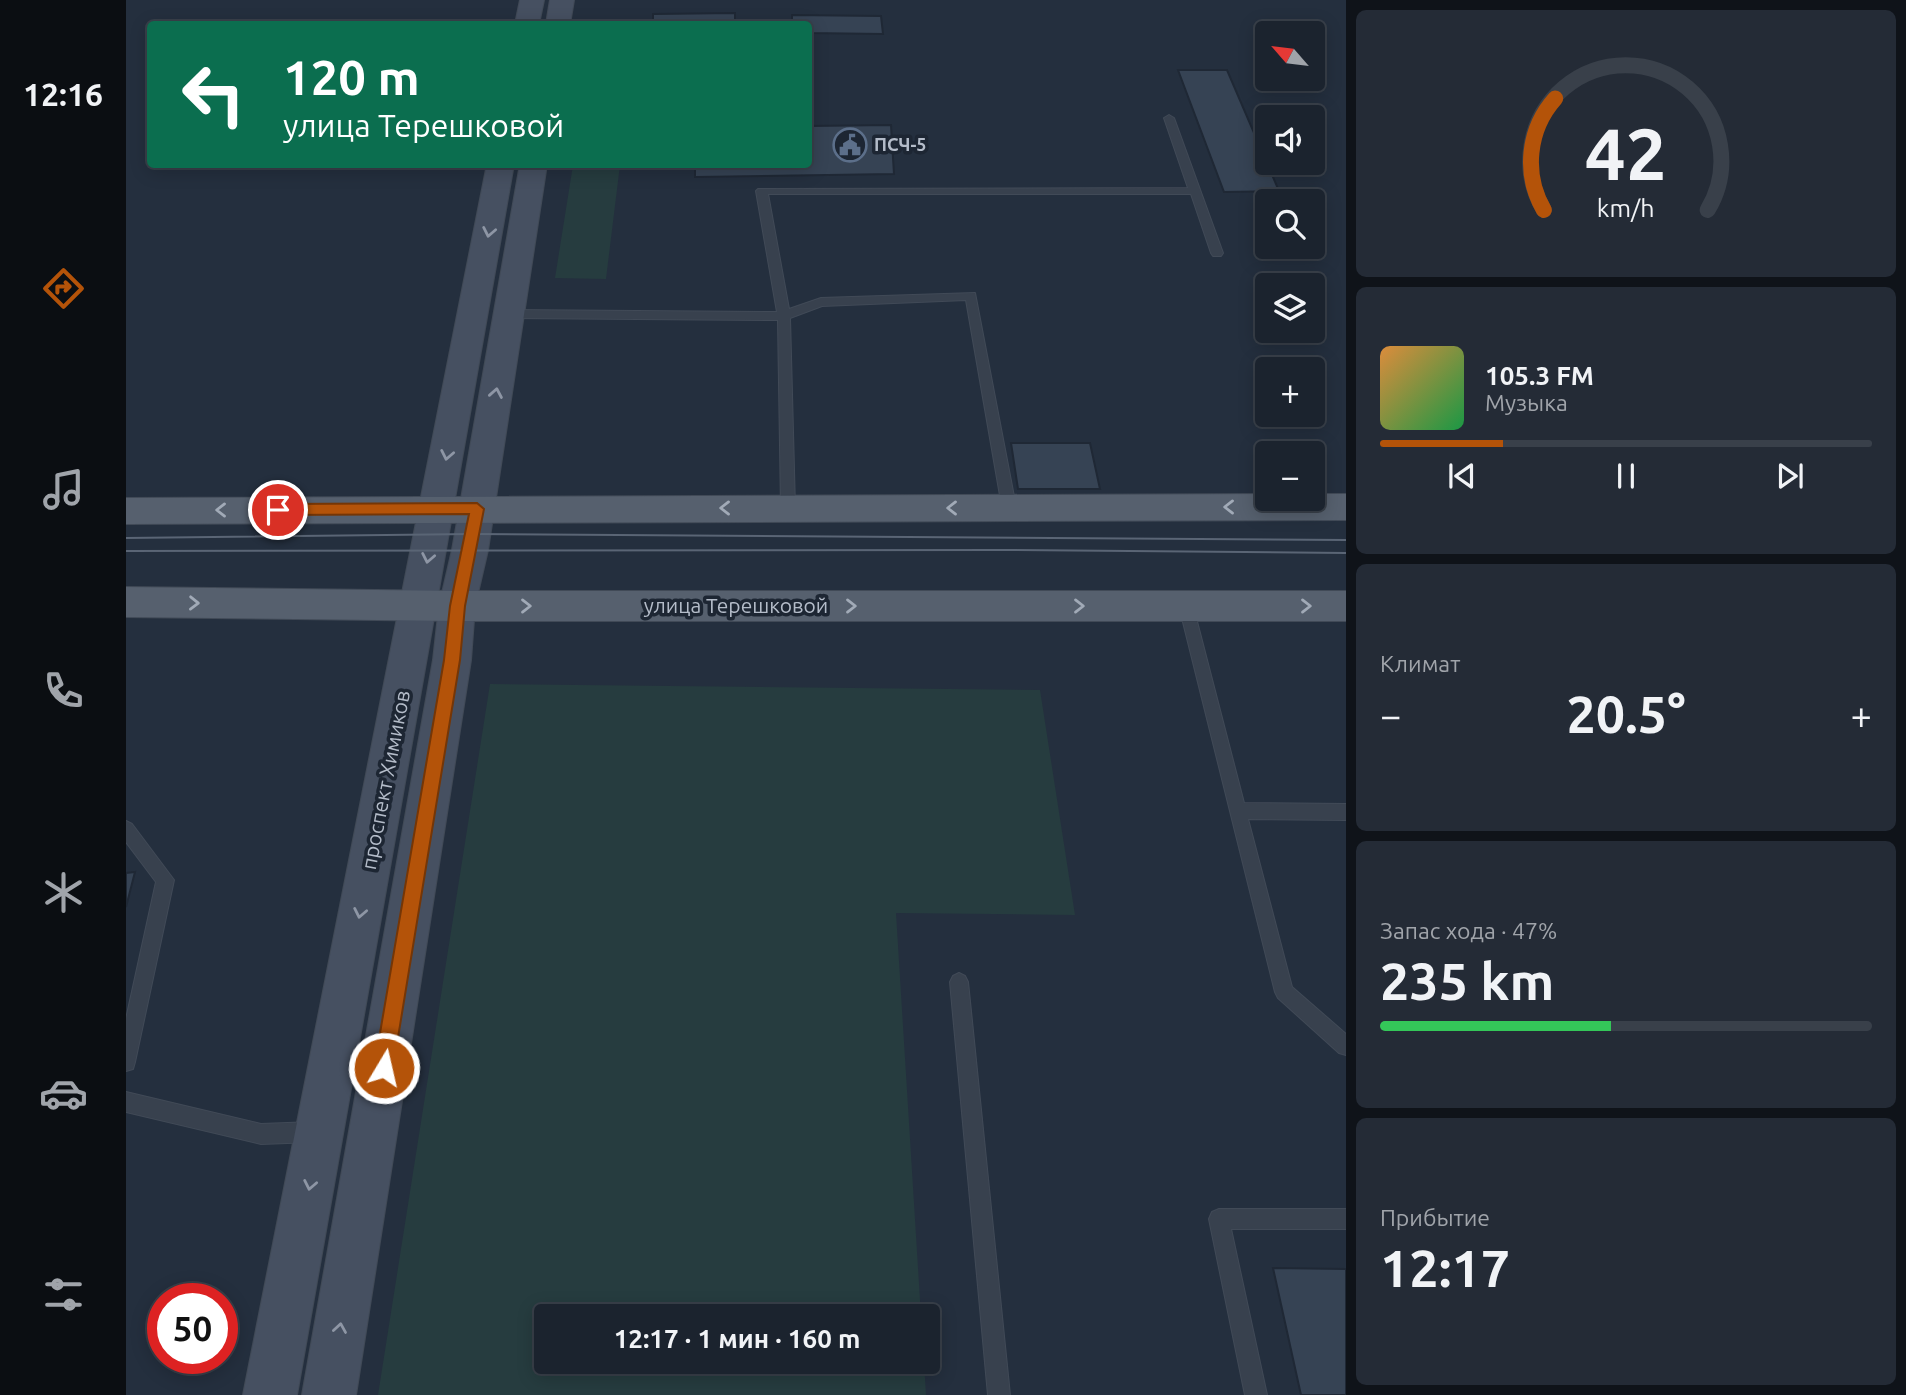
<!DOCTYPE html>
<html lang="ru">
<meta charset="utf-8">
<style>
:root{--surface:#1b232e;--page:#242b36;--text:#f1f3f6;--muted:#a0a4aa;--line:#39404a;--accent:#b45309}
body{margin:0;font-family:Ubuntu,sans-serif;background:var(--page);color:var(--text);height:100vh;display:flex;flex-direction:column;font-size:26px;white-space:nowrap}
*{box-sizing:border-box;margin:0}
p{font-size:23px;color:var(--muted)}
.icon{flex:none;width:38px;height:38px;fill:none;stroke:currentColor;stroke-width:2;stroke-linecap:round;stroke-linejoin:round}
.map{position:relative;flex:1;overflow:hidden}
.side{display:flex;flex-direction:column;gap:10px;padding:10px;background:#0f1319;width:560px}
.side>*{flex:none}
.top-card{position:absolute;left:21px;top:21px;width:665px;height:147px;border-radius:7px;box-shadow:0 4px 18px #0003,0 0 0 2px var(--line);background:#0b6e4f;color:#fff;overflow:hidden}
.needle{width:46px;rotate:298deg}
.fabs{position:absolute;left:1129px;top:21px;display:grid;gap:14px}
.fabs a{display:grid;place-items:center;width:70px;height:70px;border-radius:7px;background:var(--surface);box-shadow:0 4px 18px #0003,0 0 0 2px var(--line);font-size:35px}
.speed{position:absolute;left:21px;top:1283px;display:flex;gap:14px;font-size:35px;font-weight:700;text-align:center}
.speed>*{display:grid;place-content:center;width:91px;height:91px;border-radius:50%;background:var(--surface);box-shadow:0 4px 18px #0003,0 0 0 2px var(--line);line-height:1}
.speed .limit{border:10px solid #d22;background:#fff;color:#111}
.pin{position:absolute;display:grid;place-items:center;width:60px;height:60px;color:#fff;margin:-30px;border:4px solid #fff;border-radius:50%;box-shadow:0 2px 7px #0007}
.me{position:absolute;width:77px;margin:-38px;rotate:9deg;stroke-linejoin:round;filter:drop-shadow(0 0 5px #0008)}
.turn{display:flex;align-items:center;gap:24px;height:147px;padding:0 21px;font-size:32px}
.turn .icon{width:91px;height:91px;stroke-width:2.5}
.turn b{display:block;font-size:49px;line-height:60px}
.big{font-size:52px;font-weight:600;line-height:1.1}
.side .widget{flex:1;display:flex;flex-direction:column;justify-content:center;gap:10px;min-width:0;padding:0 24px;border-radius:10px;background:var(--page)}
.side .dial{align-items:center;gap:0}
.dial svg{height:182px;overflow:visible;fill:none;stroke:var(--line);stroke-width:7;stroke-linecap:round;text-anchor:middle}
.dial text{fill:var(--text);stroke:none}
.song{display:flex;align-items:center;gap:21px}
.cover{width:84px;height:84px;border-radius:10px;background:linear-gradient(135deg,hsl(30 70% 55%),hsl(140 70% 35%))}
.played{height:7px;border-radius:4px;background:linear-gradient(90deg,var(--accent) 25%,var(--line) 25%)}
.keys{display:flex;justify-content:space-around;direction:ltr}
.heat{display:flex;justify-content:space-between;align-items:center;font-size:38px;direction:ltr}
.charge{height:10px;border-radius:5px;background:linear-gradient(90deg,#34c759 47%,var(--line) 0)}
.trip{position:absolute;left:408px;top:1304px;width:406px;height:70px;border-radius:7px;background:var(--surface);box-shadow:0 4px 18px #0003,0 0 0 2px var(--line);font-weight:600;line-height:70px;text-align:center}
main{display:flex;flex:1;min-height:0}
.dock{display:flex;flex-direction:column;width:126px;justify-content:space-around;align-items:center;background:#0b0e12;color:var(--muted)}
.dock .icon{width:49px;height:49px}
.dock .active{color:var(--accent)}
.dock b{font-size:32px;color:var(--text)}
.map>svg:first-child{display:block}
</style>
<main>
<nav class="dock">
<b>12:16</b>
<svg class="icon active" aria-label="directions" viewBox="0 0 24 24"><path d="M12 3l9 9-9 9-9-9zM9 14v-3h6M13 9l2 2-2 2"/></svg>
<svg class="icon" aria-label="music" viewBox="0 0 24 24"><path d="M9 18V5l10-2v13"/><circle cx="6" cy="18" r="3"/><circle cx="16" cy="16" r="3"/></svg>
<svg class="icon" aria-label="phone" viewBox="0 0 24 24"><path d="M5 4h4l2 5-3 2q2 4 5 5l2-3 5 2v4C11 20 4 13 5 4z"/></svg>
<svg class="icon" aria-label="climate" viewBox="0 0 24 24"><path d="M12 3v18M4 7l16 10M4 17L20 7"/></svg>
<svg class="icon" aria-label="car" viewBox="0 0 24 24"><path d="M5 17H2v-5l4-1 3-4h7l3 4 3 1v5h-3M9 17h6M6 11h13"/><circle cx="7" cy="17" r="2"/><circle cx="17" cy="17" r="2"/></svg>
<svg class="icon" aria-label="filters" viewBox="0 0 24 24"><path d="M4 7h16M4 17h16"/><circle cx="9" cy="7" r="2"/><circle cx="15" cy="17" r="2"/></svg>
</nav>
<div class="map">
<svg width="1220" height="1395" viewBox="0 0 1220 1395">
<rect width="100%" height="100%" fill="#242f3e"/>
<path fill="#263c3f" d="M447,165H494L480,279L429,278Z
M364,684L914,690L949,915L770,913L795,1316H420V1362H798L800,1395H252Z"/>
<path fill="#364354" stroke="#1f2835" stroke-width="2" d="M609,13V24H527V14Z
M666,15L755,16L757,34L682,33V24H666Z
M1052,70H1101L1153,191L1098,192Z
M765,125L768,174L569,177V164H682V126Z
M885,443H964L974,489H892Z
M9,872L0,907V873Z
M1147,1268L1220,1269V1395H1175Z"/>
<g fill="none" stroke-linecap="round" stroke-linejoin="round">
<defs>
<path id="service" d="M1043,115L1048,118L1097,253L1095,256H1087L1085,253L1065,194H642L663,309L695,298L849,293L890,507L883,512L876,507L840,300L696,306L664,318L669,508L662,513L655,508L652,320L383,318L377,314L383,310L651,312L630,191L632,189L1062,188L1038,118Z
M1060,600L1067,606L1118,803L1220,804V820L1122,819L1166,987L1220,1034V1055L1213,1053L1152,998L1149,992L1053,606Z
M0,821L6,824L48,880L9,1062L7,1069L0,1071V1019L30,882L0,842Z
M833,973L839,976L842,982L884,1395H862L824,982L827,976Z
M0,1092L135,1124L188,1122L195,1125L198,1132L195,1139L188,1142L135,1144L0,1112Z
M1093,1209H1220V1229H1105L1141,1395H1119L1083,1219L1086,1212Z"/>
<path id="secondary" d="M394,0H418L413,24H389Z
M424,0H448L444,24H420Z
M361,164H388L171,1395H117Z
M394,164H421L362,550L349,606L345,660L230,1395H176L307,660L313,606L326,550Z"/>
<path id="primary" d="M1141,494V499H1186V494H1220V520L0,524V498Z
M0,587L331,591H1220V621H331L0,617Z"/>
</defs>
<use href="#service" stroke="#414a57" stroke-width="2"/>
<use href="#secondary" stroke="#414a57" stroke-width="2"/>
<use href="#primary" stroke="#414a57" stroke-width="2"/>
<use href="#service" fill="#38414e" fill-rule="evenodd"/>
<use href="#secondary" fill="#465061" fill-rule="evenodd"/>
<use href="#primary" fill="#56606e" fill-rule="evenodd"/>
<path stroke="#5a6575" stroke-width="2" d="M0,538L347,534L1220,540
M0,551L880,550L1220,553"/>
</g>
<defs><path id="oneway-chevron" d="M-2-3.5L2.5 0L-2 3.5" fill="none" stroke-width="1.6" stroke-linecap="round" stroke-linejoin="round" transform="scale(1.75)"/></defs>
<g stroke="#8e96a5">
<use href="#oneway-chevron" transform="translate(363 232) rotate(101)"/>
<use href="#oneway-chevron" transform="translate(370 393) rotate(-80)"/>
<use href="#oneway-chevron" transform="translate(321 455) rotate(101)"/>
<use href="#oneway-chevron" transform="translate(302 558) rotate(101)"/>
<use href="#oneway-chevron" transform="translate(234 913) rotate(101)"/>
<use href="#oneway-chevron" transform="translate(184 1185) rotate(101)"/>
<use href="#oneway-chevron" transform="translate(214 1328) rotate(-81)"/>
</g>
<g stroke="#a1aab7">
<use href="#oneway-chevron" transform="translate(1103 507) rotate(180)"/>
<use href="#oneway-chevron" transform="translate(599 508) rotate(180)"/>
<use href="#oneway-chevron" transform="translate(826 508) rotate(180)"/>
<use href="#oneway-chevron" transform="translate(95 510) rotate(180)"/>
<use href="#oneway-chevron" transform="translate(68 603) rotate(1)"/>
<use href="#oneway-chevron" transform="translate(400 606)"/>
<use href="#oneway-chevron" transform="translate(725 606)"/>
<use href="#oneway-chevron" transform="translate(953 606)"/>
<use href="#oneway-chevron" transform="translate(1180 606)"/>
</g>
<path fill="#b45309" stroke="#753606" stroke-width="2" d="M351,503L358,509L339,606L334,660L267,1068L265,1075L258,1078L251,1075L248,1068L318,660L324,606L343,514L152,515L144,510L152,504Z"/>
<defs>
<symbol id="civic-ring" viewBox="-11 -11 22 22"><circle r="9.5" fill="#1d2633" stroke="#5c6f8a" stroke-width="1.5"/><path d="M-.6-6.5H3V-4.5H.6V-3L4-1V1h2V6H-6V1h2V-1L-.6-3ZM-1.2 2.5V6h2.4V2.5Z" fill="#5c6f8a"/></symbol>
</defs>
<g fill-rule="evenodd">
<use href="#civic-ring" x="705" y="126" width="38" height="38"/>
</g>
<g text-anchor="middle" stroke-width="7" stroke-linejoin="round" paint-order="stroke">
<g font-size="18" font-weight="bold" fill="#b4bcc9" stroke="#1d2633" text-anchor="start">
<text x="748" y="151">ПСЧ-5</text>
</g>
<g font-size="21" fill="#b4bcc9" stroke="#1d2633">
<text x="610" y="613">улица Терешковой</text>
<text transform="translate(260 780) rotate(-79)" y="7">проспект Химиков</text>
</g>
</g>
</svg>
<div class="fabs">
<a><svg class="needle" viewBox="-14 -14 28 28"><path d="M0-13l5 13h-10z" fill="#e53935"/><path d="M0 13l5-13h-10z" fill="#a0a4aa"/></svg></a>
<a><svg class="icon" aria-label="sound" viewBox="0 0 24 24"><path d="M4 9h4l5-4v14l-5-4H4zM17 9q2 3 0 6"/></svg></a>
<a><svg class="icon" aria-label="search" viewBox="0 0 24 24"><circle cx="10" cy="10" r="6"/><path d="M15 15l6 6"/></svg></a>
<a><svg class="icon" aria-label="layers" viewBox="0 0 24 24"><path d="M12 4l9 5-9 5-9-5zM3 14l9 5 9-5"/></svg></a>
<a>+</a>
<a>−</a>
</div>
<div class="speed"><div class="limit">50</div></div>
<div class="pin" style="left:152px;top:510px;background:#d93025"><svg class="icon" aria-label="arrive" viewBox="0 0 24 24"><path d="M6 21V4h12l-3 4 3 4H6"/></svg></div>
<svg class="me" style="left:258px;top:1068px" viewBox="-20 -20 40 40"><circle r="17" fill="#b45309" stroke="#fff" stroke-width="3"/><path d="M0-11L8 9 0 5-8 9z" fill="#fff"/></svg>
<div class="trip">12:17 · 1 мин · 160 m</div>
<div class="top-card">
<div class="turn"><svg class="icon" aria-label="left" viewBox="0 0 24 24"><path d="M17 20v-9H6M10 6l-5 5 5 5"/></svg><div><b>120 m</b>улица Терешковой</div></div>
</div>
</div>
<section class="side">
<div class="widget dial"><svg viewBox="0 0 100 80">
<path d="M14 69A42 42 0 1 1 86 69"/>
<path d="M14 69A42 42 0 0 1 19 20" stroke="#b45309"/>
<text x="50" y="56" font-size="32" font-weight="700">42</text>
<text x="50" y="72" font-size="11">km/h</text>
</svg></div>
<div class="widget">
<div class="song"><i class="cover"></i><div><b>105.3 FM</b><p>Музыка</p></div></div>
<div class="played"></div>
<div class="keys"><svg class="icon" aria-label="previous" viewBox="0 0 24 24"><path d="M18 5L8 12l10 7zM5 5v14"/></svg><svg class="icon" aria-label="pause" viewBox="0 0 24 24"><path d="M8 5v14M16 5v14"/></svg><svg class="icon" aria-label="next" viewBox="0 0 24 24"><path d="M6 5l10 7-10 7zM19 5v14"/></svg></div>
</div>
<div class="widget"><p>Климат</p>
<div class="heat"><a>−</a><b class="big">20.5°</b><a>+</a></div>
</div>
<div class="widget"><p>Запас хода · 47%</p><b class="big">235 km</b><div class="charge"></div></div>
<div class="widget"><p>Прибытие</p><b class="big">12:17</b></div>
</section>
</main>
